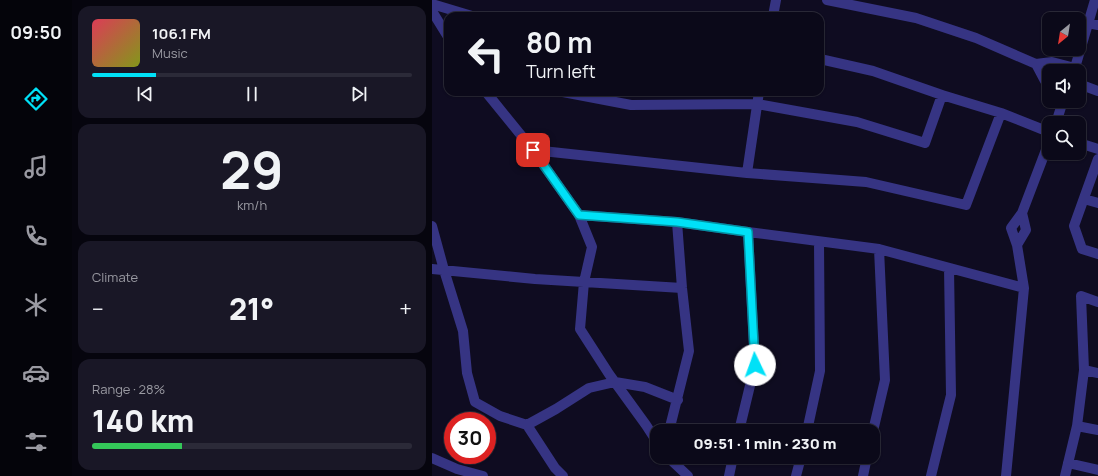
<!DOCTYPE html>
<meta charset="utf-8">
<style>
:root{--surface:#0b0919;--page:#191726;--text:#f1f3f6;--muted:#9a9aa2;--line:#2b2a38;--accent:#00e1f7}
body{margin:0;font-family:Manrope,sans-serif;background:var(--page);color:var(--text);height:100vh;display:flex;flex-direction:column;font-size:15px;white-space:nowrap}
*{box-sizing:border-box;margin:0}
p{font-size:13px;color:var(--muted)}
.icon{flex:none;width:22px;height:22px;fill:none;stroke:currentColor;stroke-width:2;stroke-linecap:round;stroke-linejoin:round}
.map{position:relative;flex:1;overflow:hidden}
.sheet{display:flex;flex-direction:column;gap:6px;padding:6px;background:#06050e;width:360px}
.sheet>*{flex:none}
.hud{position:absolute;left:12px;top:12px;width:380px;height:84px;border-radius:12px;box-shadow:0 1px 3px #0004,0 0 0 1px var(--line);background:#0b0919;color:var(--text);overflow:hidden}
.needle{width:26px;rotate:210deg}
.controls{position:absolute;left:610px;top:12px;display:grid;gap:8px}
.controls a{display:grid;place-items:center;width:44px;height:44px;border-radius:8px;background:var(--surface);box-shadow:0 1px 3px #0004,0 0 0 1px var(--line);font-size:20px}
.speed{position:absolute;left:12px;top:412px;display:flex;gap:8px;font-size:20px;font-weight:700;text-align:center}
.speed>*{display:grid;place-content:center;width:52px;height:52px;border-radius:50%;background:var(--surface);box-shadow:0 1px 3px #0004,0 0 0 1px var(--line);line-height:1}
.speed .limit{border:6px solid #d22;background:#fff;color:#111}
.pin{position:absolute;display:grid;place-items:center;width:34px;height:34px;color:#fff;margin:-17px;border-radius:8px;box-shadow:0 2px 6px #0006}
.me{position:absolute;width:44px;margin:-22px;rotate:357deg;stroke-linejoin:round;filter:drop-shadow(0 0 3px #0008)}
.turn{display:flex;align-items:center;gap:14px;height:84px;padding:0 16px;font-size:18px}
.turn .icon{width:52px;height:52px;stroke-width:2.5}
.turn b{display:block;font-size:28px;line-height:34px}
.big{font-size:30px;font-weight:800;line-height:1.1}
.sheet .card{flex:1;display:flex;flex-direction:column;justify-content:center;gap:6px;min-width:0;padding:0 14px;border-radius:12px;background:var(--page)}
.sheet .dial{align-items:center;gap:0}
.dial b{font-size:52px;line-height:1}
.song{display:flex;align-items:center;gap:12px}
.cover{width:48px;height:48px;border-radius:6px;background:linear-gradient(135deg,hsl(350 70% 55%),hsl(70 70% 35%))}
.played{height:4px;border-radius:2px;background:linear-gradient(90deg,var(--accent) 20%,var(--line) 20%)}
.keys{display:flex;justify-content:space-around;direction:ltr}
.heat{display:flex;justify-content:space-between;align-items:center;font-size:22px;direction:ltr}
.charge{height:6px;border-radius:3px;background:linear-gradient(90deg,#34c759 28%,var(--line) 0)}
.trip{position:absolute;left:218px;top:424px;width:230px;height:40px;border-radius:12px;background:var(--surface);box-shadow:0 1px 3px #0004,0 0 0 1px var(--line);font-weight:800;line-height:40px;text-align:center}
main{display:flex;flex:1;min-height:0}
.menu{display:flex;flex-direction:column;width:72px;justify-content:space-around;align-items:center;background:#04040a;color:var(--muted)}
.menu .icon{width:28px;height:28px}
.menu .current{color:var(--accent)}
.menu b{font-size:18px;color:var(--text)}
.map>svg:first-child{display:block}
</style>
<main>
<nav class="menu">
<b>09:50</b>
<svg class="icon current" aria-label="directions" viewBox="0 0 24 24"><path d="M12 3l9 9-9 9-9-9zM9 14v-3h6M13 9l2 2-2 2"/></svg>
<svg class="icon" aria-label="music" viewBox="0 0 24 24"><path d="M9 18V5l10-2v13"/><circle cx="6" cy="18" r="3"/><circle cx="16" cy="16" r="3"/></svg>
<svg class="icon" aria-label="phone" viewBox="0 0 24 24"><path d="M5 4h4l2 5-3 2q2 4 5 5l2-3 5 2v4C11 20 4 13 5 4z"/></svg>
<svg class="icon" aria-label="climate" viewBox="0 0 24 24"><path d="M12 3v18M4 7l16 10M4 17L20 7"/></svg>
<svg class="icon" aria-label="car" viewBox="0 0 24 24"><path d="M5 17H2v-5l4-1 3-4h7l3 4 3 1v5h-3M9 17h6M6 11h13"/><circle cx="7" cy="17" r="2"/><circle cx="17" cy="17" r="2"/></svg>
<svg class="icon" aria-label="filters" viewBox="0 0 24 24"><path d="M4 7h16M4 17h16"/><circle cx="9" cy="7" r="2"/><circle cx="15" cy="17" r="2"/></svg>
</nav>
<section class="sheet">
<div class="card">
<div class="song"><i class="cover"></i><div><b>106.1 FM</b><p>Music</p></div></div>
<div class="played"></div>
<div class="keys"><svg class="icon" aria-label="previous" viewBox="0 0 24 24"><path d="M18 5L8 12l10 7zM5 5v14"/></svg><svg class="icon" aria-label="pause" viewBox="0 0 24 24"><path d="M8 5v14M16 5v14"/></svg><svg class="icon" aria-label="next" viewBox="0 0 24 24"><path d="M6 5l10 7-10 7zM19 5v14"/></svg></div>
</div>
<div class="card dial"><b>29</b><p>km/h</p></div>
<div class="card"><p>Climate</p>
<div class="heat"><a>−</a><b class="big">21°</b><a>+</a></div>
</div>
<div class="card"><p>Range · 28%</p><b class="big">140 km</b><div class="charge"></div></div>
</section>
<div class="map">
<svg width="666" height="476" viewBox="0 0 666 476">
<rect width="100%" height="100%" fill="#0f0c21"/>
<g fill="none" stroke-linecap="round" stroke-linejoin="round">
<path stroke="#363483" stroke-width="10" d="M395,0L484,18L544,38L604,64L620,62L643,68
M0,4L40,16
M0,11L16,37
M341,16L344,0
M656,23L666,25
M388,59L441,71L510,95L569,113L617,132
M604,64L613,81L617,82
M642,71L663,0
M647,84L666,91
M54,92L101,150L147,215L160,247L152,282L148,329L177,374L214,425L225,442
M131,92L199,105L325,104L425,122L493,143L510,95
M624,123L631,101
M647,143L666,149
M101,150L315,173L434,182L534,205L569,113
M666,159L642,226L650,249L666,254
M315,173L327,92
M652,199L666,203
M147,215L245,222L316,232L447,249L592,288
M0,226L12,270L31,331L35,373L43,402L68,416L95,425L123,468L131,476
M585,245L594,230L590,213
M0,269L103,279L250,288
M652,370L666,373
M95,425L124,409L157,388L183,382L213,387L246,400
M645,426L666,430
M237,431L257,351L250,288L245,222
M307,431L323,365L316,232
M375,431L388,371L387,242
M441,431L453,380L447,249
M236,457L256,476
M0,458L25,469L51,476
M636,463L666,470
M297,476L301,457
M364,476L369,457
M431,476L435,457
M499,476L519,395L517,268
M574,476L592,288L585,245L579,228L590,213L617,142
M633,476L645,426L652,370L649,296L666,302"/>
</g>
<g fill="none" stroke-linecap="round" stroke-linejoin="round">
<defs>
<path id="route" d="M101,150L147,215L245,222L316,232L323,365"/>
</defs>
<use href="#route" stroke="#0092a1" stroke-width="10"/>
<use href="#route" stroke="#00e1f7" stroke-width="7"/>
</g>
</svg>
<div class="controls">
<a><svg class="needle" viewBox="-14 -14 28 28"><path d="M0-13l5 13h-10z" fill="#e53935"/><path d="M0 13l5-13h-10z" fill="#9a9aa2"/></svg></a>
<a><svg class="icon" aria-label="sound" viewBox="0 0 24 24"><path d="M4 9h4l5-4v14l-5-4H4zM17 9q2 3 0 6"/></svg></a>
<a><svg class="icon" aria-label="search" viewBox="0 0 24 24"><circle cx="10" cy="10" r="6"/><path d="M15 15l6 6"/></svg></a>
</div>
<div class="speed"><div class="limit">30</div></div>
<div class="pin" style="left:101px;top:150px;background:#d93025"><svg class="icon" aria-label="arrive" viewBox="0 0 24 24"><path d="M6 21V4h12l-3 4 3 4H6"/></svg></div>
<svg class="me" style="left:323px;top:365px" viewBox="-20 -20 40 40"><circle r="19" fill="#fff"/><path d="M0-13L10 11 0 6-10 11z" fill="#00e1f7"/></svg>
<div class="trip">09:51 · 1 min · 230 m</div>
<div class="hud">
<div class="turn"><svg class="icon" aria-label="left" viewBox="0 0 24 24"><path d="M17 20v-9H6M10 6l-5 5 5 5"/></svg><div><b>80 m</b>Turn left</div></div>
</div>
</div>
</main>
